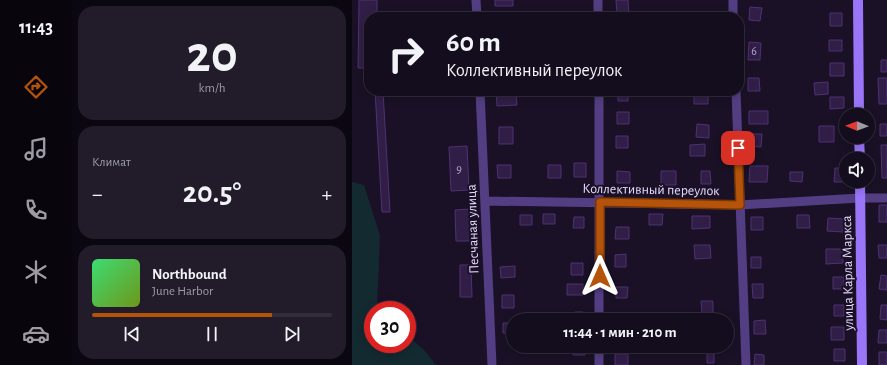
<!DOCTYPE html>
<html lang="ru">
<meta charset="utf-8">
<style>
:root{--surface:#140d1d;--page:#211b2a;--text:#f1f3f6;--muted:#9d9ca4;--line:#332d3b;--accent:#b45309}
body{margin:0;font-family:"Alegreya Sans",sans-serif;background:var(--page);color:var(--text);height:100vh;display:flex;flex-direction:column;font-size:15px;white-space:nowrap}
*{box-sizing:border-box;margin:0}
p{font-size:13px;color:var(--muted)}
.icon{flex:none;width:22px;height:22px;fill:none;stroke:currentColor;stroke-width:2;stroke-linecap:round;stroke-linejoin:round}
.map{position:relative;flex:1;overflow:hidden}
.panel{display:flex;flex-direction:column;gap:6px;padding:6px;background:#0b0710;width:280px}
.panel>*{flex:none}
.hud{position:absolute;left:12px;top:12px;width:380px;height:84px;border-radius:16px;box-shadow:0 2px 10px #0003,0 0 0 1px var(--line);background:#140d1d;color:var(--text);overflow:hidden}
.needle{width:26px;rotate:271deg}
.controls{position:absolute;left:487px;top:108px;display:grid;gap:8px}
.controls a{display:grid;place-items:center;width:36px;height:36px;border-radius:50%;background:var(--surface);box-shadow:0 2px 10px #0003,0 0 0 1px var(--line);font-size:20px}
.speed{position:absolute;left:12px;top:301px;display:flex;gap:8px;font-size:20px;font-weight:700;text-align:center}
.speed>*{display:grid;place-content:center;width:52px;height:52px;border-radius:50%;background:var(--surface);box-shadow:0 2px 10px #0003,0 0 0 1px var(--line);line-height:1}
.speed .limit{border:6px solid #d22;background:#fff;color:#111}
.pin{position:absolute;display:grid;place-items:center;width:34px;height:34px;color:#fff;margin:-17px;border-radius:8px;box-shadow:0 2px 6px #0006}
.me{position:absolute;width:44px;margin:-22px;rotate:0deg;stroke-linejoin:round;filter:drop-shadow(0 0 3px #0008)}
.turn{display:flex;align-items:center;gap:14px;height:84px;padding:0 16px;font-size:18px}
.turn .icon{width:52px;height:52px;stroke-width:2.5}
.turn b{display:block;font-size:28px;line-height:34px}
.big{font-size:30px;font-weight:700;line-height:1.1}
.panel .tile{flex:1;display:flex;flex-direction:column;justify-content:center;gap:6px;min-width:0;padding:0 14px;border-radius:16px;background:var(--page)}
.panel .dial{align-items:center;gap:0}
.dial b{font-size:52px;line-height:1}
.song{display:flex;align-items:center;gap:12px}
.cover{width:48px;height:48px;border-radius:6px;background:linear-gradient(135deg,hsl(140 70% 55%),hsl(80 70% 35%))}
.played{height:4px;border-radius:2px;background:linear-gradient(90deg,var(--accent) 75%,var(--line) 75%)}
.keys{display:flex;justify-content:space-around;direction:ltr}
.heat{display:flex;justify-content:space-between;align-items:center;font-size:22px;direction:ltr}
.trip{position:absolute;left:154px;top:313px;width:228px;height:40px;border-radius:20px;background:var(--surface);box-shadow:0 2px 10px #0003,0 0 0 1px var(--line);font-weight:700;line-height:40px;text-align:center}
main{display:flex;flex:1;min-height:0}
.tab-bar{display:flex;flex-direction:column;width:72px;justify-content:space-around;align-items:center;background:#08050c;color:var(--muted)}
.tab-bar .icon{width:28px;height:28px}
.tab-bar .current{color:var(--accent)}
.tab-bar b{font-size:18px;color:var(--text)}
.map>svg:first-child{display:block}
</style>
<main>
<nav class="tab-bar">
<b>11:43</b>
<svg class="icon current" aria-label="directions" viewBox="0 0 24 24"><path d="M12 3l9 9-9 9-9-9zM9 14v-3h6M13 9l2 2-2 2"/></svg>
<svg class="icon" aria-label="music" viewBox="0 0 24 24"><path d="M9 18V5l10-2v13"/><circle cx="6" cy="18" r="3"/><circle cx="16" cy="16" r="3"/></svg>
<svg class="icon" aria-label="phone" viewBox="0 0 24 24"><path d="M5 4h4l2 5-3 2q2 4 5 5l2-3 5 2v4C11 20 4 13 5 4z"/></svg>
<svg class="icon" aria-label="climate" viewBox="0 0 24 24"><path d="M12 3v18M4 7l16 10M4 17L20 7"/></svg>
<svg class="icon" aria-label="car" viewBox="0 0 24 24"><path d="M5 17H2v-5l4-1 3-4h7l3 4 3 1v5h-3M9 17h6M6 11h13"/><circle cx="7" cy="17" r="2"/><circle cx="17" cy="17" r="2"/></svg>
</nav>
<section class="panel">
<div class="tile dial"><b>20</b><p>km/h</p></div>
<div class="tile"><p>Климат</p>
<div class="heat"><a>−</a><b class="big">20.5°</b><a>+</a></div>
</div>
<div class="tile">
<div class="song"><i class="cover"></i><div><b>Northbound</b><p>June Harbor</p></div></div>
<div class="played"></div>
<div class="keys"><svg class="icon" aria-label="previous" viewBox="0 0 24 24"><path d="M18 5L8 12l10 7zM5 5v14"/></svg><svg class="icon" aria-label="pause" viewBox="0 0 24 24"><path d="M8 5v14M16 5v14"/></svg><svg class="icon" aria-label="next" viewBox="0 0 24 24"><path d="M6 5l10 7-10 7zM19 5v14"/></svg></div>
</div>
</section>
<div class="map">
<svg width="535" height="365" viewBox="0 0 535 365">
<rect width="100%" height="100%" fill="#1a1127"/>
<path fill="#142a31" d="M0,182L12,185L28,236L25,307L28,310H21V344H55V335L72,350L84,365H0Z"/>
<path fill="#311e47" stroke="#4f3172" d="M7,0H25V17H17V68H6Z
M143,0H161V6H143Z
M264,0H276L277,15H265Z
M398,7L410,8L408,21L397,20Z
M214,13H225V17H214Z
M478,13H490V26H478Z
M477,40H490V51H477Z
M397,42L409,43L408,60H396Z
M529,60H535V72H529Z
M478,63H492V76H478Z
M396,78H407L408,91H396Z
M526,78H535V104H527Z
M476,82V94L463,95L462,83Z
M23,91H31L38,212H30Z
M144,91H164L165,105L145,106Z
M220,91H231V94L220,95Z
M266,91H276V101H266Z
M342,91H356V104H342Z
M478,97H492V108L478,109Z
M397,111H416V124H397Z
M265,112H277V124H265Z
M345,124L357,125V138L344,137Z
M528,124H535V136H528Z
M467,126H482V142H467Z
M147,127H161V144H147Z
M397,134H410L409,147L397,146Z
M264,136H276V148H264Z
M353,144V156H338V145Z
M529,145H535V178H530Z
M115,146L117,190L99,191L97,147Z
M222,163H234V177H222Z
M145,165H159V178H146Z
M196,165H209V178H196Z
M398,166H416L415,182H397Z
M483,168H494L495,182H482Z
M265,171L278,172V183H265Z
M309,171H324V185H309Z
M349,171H358L359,184H349Z
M438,172H451L450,182L438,181Z
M527,205H535V222H527Z
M118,209L119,241H104L103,210Z
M191,214H203V224H191Z
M297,214H311L310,225H297Z
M168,215H180V225H168Z
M445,215H457L458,228H445Z
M340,216H358V228L340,229Z
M222,217H232V228H221Z
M399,217H411V230H399Z
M476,218L492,219L491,232L475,231Z
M264,227H277V239H263Z
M342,245H358L359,258L343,259Z
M526,245H535V258H527Z
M474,249H491V263L474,264Z
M274,254V267H263V255Z
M399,257H409V268H399Z
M219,263H231V275H219Z
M108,265H119L120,297H108Z
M163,266V277L149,278L148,267Z
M529,275L535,276V290L527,289Z
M481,277H492V289H481Z
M215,284H231V295H215Z
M400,284H411V298H401Z
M264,287H276L275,298H264Z
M150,295H162V308H150Z
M349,301H361V313L350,314Z
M482,305H492V316H482Z
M529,305H535V320L528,319Z
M223,312H231V320H223Z
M413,320L414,334H402V321Z
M151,323H161V333H151Z
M479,327H492V340H479Z
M527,330H535V343H526Z
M221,346H233V355H221Z
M482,349H493V361H482Z
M527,352H535V365H527Z
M355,353H362V363H355Z
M263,354H276V365H263Z
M403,354L412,355V365H402Z"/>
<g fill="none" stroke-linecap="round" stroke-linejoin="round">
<path stroke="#533e83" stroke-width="9" d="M124,0L125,17
M246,0V17
M381,0V17
M128,91L140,365
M247,91V320
M384,91L394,365
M133,201L388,205L508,198H535
M247,365V346"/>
<path stroke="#9a75f8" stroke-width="10" d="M506,0L507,115
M507,137L508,159
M508,181L510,365"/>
</g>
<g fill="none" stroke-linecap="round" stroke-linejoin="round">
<defs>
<path id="route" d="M248,276V202L388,205L386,148"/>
</defs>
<use href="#route" stroke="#753606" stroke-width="10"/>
<use href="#route" stroke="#b45309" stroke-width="7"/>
</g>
<g text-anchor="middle" stroke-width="4" stroke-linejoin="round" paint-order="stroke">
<g font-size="12" fill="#b9aad0">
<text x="402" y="55">6</text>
<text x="107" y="173">9</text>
</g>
<g font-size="14" fill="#e6d9fd" stroke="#1a1127">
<text transform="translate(299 189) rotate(1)" y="5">Коллективный переулок</text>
<text transform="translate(120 229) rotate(-92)" y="5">Песчаная улица</text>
<text transform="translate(495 273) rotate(-91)" y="5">улица Карла Маркса</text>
</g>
</g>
</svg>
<div class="controls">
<a><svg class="needle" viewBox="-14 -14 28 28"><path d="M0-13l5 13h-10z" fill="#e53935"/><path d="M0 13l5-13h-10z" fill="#9d9ca4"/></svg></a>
<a><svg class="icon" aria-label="sound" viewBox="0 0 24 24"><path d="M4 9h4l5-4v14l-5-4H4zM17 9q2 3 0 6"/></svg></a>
</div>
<div class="speed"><div class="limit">30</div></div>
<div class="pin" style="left:386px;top:148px;background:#d93025"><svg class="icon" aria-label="arrive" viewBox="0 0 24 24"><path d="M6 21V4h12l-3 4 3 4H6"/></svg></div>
<svg class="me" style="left:248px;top:276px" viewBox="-20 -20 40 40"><path d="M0-17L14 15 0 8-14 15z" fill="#b45309" stroke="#fff" stroke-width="4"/></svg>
<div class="trip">11:44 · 1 мин · 210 m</div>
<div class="hud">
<div class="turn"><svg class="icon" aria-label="right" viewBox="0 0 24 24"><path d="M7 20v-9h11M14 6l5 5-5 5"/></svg><div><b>60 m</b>Коллективный переулок</div></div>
</div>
</div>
</main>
